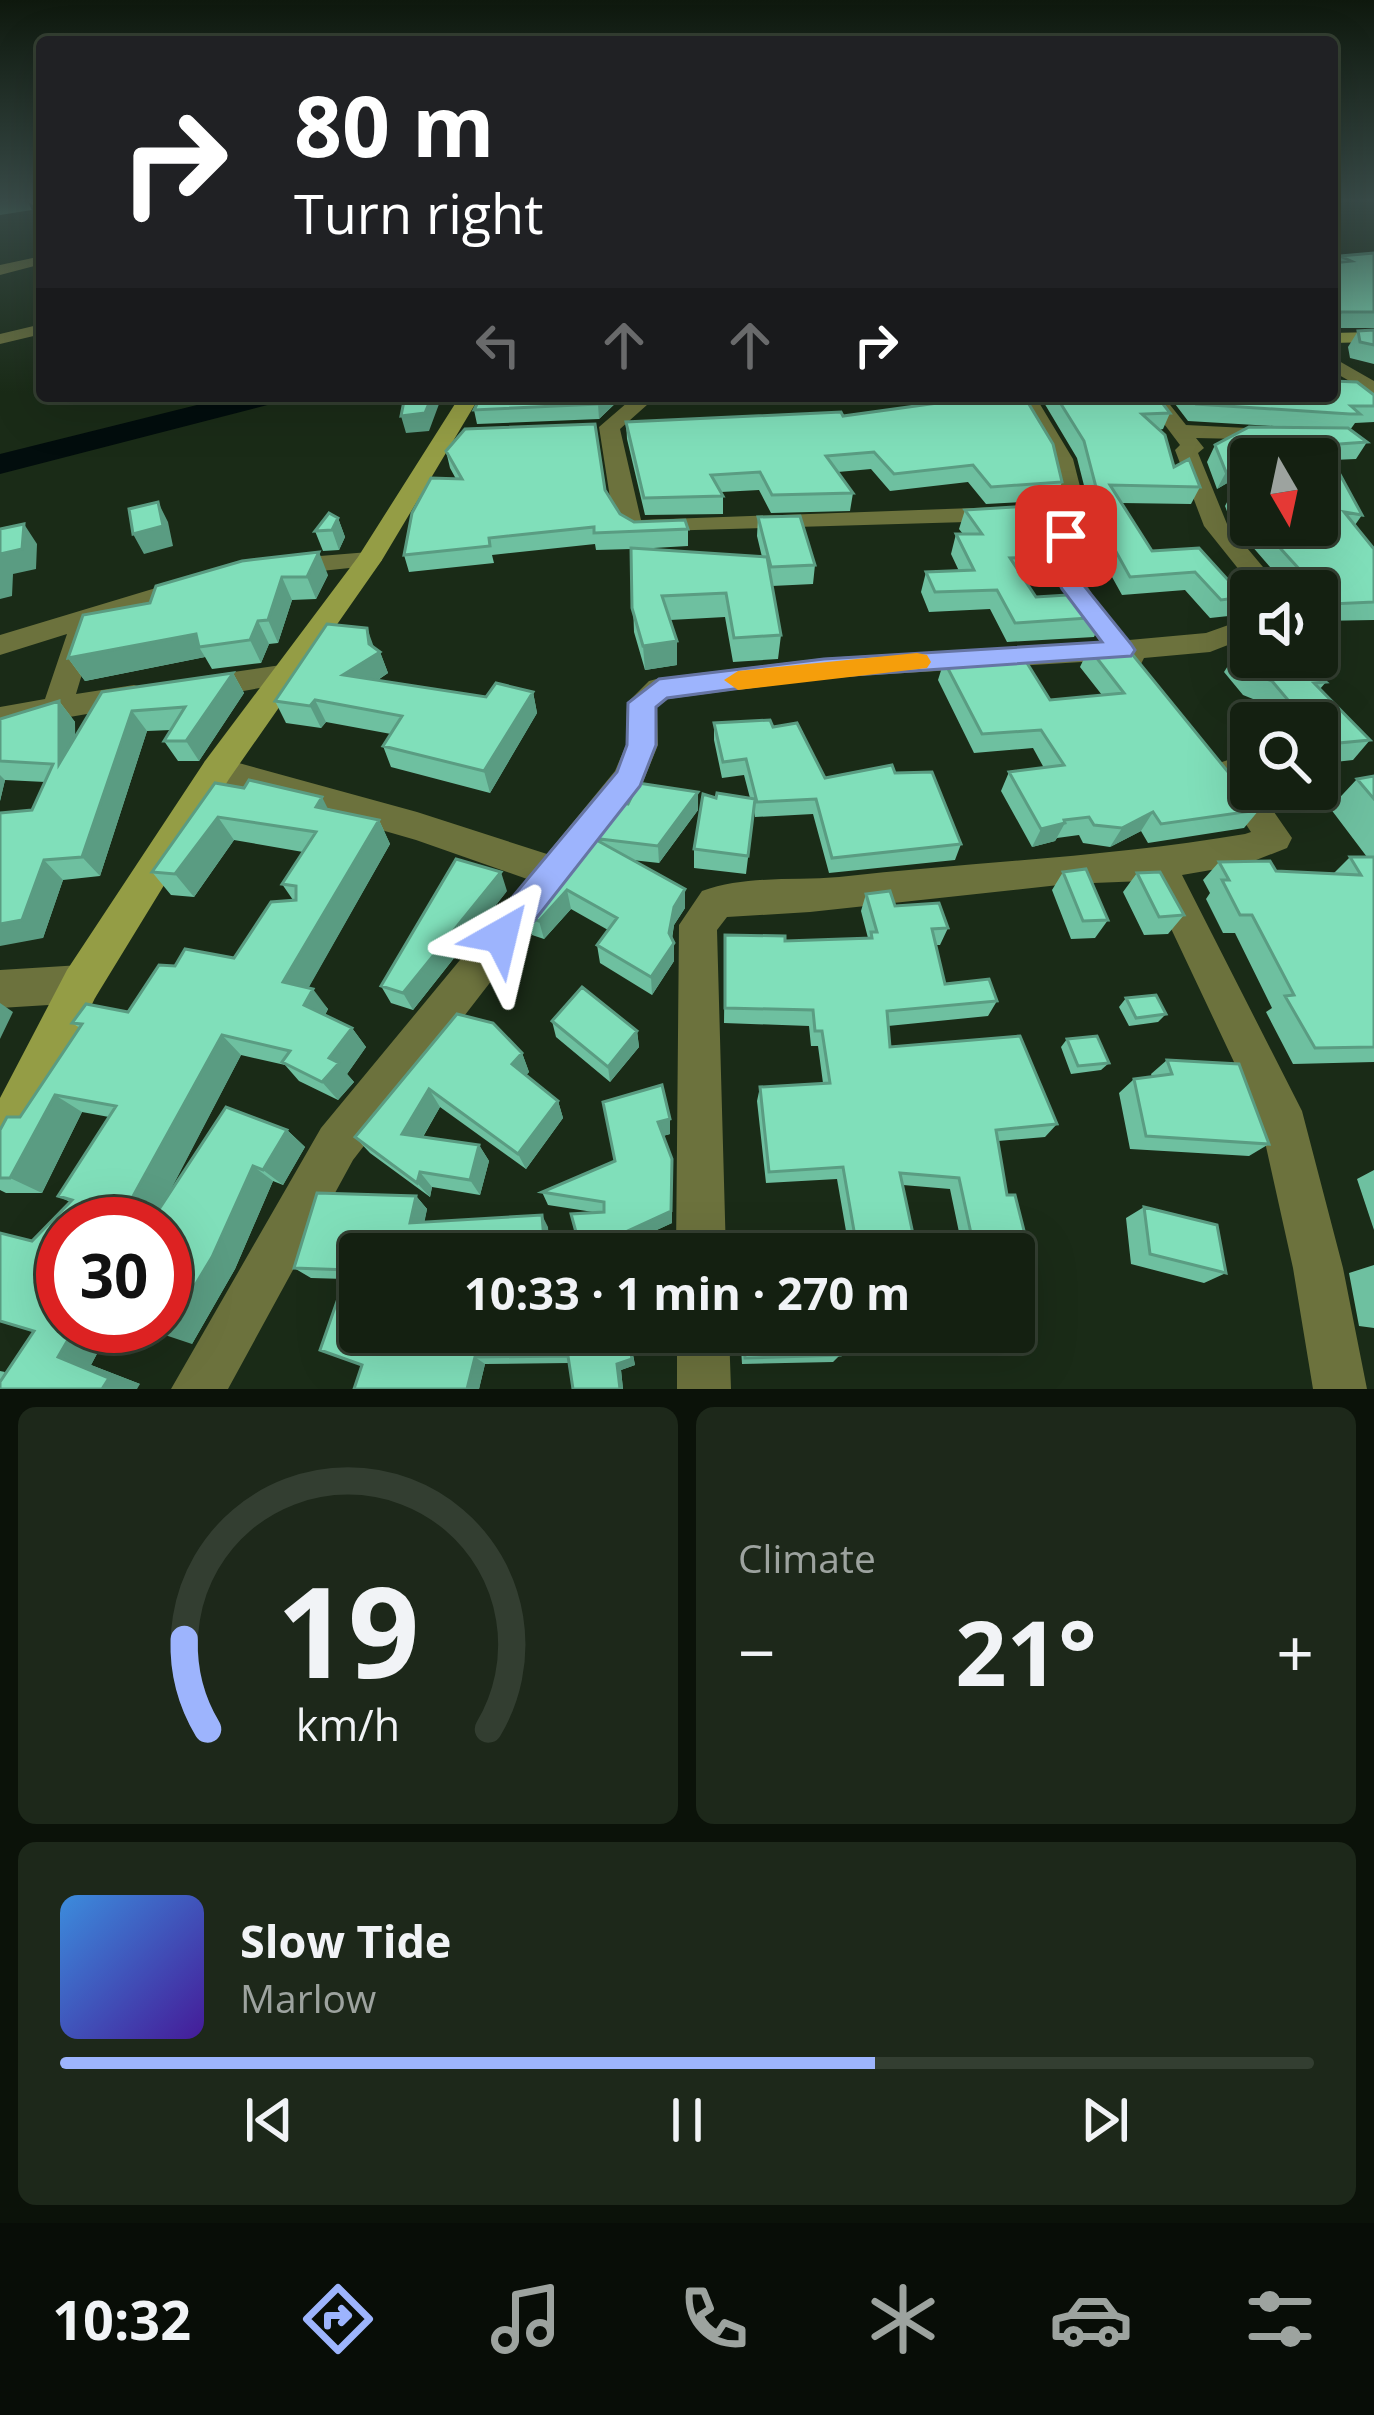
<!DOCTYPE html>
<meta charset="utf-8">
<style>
:root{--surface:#142011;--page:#1d281a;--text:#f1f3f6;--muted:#9da39f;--line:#333e31;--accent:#9db4fd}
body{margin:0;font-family:"Open Sans",sans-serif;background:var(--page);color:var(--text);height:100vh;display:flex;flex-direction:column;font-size:45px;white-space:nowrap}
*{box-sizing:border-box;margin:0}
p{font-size:39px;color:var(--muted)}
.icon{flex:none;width:66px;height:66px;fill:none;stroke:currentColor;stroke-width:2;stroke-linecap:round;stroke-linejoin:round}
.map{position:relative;height:1389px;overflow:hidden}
.sheet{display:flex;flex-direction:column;gap:18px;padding:18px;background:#0b1209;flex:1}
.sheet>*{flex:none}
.top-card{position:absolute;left:36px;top:36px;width:1302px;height:366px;border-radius:12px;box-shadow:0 12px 48px #0002,0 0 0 3px var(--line);background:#202124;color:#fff;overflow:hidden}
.needle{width:78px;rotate:171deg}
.controls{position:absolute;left:1230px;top:438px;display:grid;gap:24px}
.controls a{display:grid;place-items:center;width:108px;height:108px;border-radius:12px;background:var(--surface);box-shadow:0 12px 48px #0002,0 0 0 3px var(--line);font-size:60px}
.speed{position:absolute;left:36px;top:1197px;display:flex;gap:24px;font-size:60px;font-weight:700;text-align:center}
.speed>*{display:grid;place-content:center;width:156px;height:156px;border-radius:50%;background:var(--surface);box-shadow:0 12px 48px #0002,0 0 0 3px var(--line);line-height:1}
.speed .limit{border:18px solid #d22;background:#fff;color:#111}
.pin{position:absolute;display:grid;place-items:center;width:102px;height:102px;color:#fff;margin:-51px;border-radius:24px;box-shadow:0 6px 18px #0006}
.me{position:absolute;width:132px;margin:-66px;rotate:37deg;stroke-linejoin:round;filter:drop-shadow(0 0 9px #0008)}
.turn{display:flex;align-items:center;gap:42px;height:252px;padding:0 60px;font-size:54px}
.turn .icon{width:156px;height:156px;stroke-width:2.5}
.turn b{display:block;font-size:84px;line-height:102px}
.lanes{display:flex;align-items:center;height:114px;padding:0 60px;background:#0003;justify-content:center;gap:60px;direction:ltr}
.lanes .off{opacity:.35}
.big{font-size:90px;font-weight:700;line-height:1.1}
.sheet .card{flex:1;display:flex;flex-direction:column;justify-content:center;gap:18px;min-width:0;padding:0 42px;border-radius:18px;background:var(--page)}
.sheet .dial{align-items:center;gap:0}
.dial svg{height:312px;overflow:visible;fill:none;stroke:var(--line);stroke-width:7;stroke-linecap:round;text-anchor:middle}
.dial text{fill:var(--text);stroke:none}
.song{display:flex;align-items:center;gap:36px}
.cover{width:144px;height:144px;border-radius:18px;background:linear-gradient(135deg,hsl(210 70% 55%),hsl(260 70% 35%))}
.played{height:12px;border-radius:6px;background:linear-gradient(90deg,var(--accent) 65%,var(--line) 65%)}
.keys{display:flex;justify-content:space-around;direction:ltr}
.heat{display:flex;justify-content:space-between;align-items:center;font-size:66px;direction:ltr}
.sheet .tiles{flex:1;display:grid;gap:18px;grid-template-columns:1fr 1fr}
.card:last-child{grid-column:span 2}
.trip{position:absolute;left:339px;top:1233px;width:696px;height:120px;border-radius:12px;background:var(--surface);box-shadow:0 12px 48px #0002,0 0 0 3px var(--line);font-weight:700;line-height:120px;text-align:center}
.menu{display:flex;height:192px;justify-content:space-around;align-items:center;background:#080d07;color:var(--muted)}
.menu .icon{width:84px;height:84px}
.menu .current{color:var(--accent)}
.menu b{font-size:54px;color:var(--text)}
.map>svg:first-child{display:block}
</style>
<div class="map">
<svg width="1374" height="1389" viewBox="0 0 1374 1389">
<rect width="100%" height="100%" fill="#1a2b17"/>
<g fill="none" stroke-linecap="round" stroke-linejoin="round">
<path fill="#020d0d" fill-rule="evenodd" d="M233,396H284L279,402L0,474V454Z"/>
<path fill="#6c723d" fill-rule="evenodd" d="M42,256V264L0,275V265Z
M42,324V334L0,344V334Z
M1332,357L1374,381V395L1332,371Z
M635,396H657L620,429L641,520L1001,507L1013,514L1001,521L626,532L613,517L599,427Z
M1015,396H1035L1073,459L1086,510L1072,561L1099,605L1129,640L1206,633L1251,617V636L1210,652L1144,658L1140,666L1130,669L1115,660L824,678L668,699L657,707L658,745L641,787L353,1160L228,1389H171L321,1128L527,879L416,840L205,779L201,770L205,761L217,757L417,812L547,854L615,771L626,745L627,703L649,681L660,678L824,658L1100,642L1046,561L1062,510L1051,459Z
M1143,396H1163L1186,425L1285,430V438L1278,440L1196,438L1204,448L1198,453L1227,524L1283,591H1256L1204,526L1175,450L1180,445Z
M369,552L382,560L378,565L283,575L270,567L283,559Z
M189,578L202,586L198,592L97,624L76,694L134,685L145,688L149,696L145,704L0,729V707L45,699L67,634L0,655V635Z
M288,664L303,674L298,681L199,699L184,688L199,677Z
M1228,760C1242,765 1251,774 1251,789H1258L1292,838L1287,848L1246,864L1182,875L1302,1111L1343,1268L1367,1389H1313L1293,1268L1259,1115L1158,901L1144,881L1068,884L810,912L727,917L717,930L726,1254H676L679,925L702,891C746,875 793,881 839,877C974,862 1111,857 1245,834L1251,832L1212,773L1216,764Z
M81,965L95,970L101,984L95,998L81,1003L0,1008V970Z
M677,1332H729L731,1389H677Z"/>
<path fill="#949d45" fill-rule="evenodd" d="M25,199H38L42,212Z
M1374,332V342L1332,343V333Z
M460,396H480L382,560L229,779L95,998L16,1161L0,1168V1098L67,970L205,761L358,557Z"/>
</g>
<path fill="#6ec0a0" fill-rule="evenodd" d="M1374,253V328H1332V263H1337L1340,256Z
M1374,330V364L1350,358L1348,347L1358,331Z
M1374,395V422L1355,423L1350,430L1367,442L1356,459L1333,460L1362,515L1355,525L1374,549V620L1318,621L1317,591H1291L1231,522L1225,506L1234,489H1251V525H1317V459H1251V469L1217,489L1207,462L1215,445L1291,427L1188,421L1169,396Z
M623,396L599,419L477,424L474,410Z
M1040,396H1157L1170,413L1163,429L1159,430L1174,467L1200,487L1191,504L1122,503L1152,551L1228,580L1251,591V607L1247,614L1210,618L1185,590L1122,595L1091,539H1083L1090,509L1077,458Z
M843,416L1062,482L1055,500L986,504L968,482L890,491L871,469L838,472L853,493L850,511L771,513L759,490L721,492L723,496V514L645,515L627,439L626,422Z
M446,451L605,490L620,514L634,522L688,529V546L636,549L762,557L757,536L758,517L815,565L813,584L772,586L781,635L778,659L733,662L725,617L670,620L677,641V665L645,670L634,632L631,549L596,550L595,544L492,555L494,563L409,572L404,555L456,479L450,468Z
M1061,504L1048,541L1056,556L1048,575L1022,577L1036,597L1103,617L1094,637L1007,642L990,609L929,612L921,592L926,572L959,571L951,554L956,534H963L959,529L965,510Z
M338,518L345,537L339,550L323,551L315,531Z
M328,575L316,599L292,600L278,643L269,644L261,663L212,669L205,657L85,681L68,658L150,603L156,586Z
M375,648L380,652L388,673L378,680L486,697L533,692L537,713L490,793L391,767L383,746L391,734L326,722L321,728L286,723L275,701Z
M1089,648L1259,810L1244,828L1148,843L1141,831L1110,847L1083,843L1079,835L1057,838L1055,841L1032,847L1001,791L1009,772L1044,768L1033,748L974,753L938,680L944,661L1050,700L1102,695L1080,667Z
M1237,652L1326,682L1320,689L1370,740L1353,760L1317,764V723H1275L1258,701L1243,695L1224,672Z
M233,673L244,693L199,761H178L164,741L171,730L147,731L100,876L63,880L43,938L32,810L45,782L5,780L0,801V719L59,701L75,722V737L102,692Z
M714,723L773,727L825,778L895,773L961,844L955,860L829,873L813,814L755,817L754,810L746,874L694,868V849L716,798H750L744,775L722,778L714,740Z
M1251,731V758L1240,746Z
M1374,776V1062L1293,1064L1266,1012L1272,1008L1235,933H1223L1206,899L1210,893L1203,880L1219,862L1276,871L1333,874L1350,857H1367L1330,808L1357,779Z
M215,783L379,820L390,844L308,988L328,1009L325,1015L352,1028L366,1047L347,1074L354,1082L338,1100L299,1081L285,1065L241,1055L165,1200L287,1130L305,1147L283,1185L273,1181L235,1269L192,1344L165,1224L91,1365L140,1384L0,1389V1371L5,1372L0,1382L34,1331L32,1241L70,1202L58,1196L109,1117L82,1112L42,1193H6L0,1190V1130L20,1117L80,1028L72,1023L128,1012L175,966L234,958L293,900L282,884L303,852L234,840L194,897L171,895L152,872Z
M698,792V810L659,863L632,860L685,908L674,925L672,939L674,961L652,995L600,963L597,945L608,930L571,909L544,939L532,935L527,917L592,838L628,804Z
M1063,872L1108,920L1095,938L1071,939L1052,890Z
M1137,873L1184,915L1168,934L1144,935L1123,892Z
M507,891L413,1010L391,1003L381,986Z
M866,894L948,928L940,945H936L945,984L997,1001L988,1016L888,1026L890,1047L1057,1124L1045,1137L998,1141L1007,1195L1036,1278L1023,1286L1014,1287V1254H850L837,1179L766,1183L757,1101L760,1087L823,1083L818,1046H811L809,1026L724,1023L725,935L785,941L868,938L861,911ZM903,1185L950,1189L960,1237L913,1234Z
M1126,998L1166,1014L1158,1022L1129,1026L1119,1007Z
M457,1014L522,1053L529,1072L526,1075L558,1101L563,1118L526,1169L440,1107L423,1137L479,1145L489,1161L480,1195L432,1187L430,1197L370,1153L355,1137Z
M552,1021L637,1031L639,1047L610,1082L556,1037Z
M1067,1039L1109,1063L1101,1070L1071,1074L1061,1047Z
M1167,1060L1269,1144L1249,1156L1130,1149L1119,1093L1134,1079L1152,1077L1151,1074Z
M603,1102L670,1134L663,1136L672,1223L613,1250L593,1212L548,1205L542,1192L615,1161Z
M1374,1170V1230L1357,1179Z
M416,1196L427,1209L424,1222L548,1227L360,1332H629L635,1365L621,1370L623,1389H573L569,1363L485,1364L479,1389H354L361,1366L345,1279L311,1278L294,1268Z
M1144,1207L1226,1273L1204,1283L1131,1264L1126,1218Z
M1374,1265V1328L1359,1326L1349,1273Z
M740,1332H837L840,1355L833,1362L742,1364Z
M899,1332H983L976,1336L900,1337Z"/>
<path fill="#5a9c82" d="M27,200L32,210L0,215V204Z
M432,396H442L429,431L406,433L401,416Z
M607,396H623L599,419L598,404Z
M1272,445L1264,459H1251V469L1217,489L1226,472Z
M158,502L168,522L173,546L144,554L133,534Z
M338,518L345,537L339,550L332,530Z
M24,524L37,544L36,569L13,574L12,596L0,599V554Z
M319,552L328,575L316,599L307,577Z
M282,577L292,600L278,643L268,620Z
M258,621L269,644L261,663L250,640Z
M367,628L375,650L380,652L388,673L352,697L343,675L369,644Z
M196,634L199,647L205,657L85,681L68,658Z
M677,641V665L645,670L643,646Z
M233,673L244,693L199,761L186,741Z
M533,692L537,713L490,793L484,771Z
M315,700L326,722L321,728L310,706Z
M59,701L75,722L76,784L59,764Z
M132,711L147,731L100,876L82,857Z
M0,775L5,780L0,801Z
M698,792V810L659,863L658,846Z
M322,797L334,821L316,807Z
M1153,812L1141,831L1110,847L1122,828Z
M218,817L234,840L194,897L175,874Z
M379,820L390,844L300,1003L283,982Z
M1065,823L1055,841L1032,847L1041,829Z
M44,860L63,880L43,938L0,946V924Z
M501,872L507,891L413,1010L403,993Z
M685,889V908L674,925L670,949L674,943V961L652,995L651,977L669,933L674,907Z
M567,890L571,909L544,939L539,921Z
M313,989L328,1009L320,1025L304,1005Z
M0,1003L13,1012L0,1039Z
M352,1028L366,1047L347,1074L354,1082L338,1100L322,1082L329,1058Z
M637,1031L639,1047L610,1082L608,1067Z
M222,1035L241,1055L153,1224L126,1209Z
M522,1053L529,1072L519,1083L512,1064Z
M429,1089L440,1107L415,1150L402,1134Z
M55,1095L82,1112L42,1193L10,1178Z
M558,1101L563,1118L526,1169L518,1154Z
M670,1119V1134L659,1137L658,1122Z
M287,1130L305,1147L283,1185L263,1170Z
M479,1145L489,1161L480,1195L470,1180Z
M672,1159V1223L613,1250V1254L610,1239Z
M253,1166L273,1181L235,1269L192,1344L165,1335Z
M420,1172L432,1187L430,1197L417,1183Z
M416,1196L427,1209L422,1235L410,1223Z
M542,1215L548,1227L550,1254H545Z
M76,1326H112L91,1365L140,1384L137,1389H102L58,1357Z
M627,1332L635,1365L621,1370L623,1389H620L617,1364Z
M475,1357L485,1364L479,1389H467Z"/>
<path fill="#80dfba" stroke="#5a9c82" stroke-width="3" fill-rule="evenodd" d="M0,199H25L27,200L0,204Z
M1374,253V312H1341L1336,318H1332V263L1351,261L1340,256Z
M1374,330V345L1360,342L1358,331Z
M1332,381L1357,382L1374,395V406H1351L1360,414H1350L1196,404L1189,396H1332Z
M405,396H432L425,413L401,416Z
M481,396H607L598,404L474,410Z
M988,396H1024L1053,444L1062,482L991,487L973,465L894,474L874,452L826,456L853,493L772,495L760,472L711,475L723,496L644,498L626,422L841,412L843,416Z
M1056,396H1157L1170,413L1142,414L1165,435L1174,467L1189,459L1200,487L1110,485L1152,551L1199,548L1228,580L1241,578L1254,591H1251V596L1221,600L1195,572L1130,577L1099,521H1090L1097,491L1084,441Z
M595,424L605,490L620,514L634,522L685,520L688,529L594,533V527L489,538L490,546L404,555L412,513L431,478L462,479L446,451L465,429Z
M1249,427L1348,428L1367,442L1324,445L1362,515L1344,512L1374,549V602L1331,604L1259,525H1317V459H1284L1272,445L1226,472L1215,445Z
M1234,489H1251V516L1241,504Z
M158,502L163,526L133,534L129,509Z
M1061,504L1056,519H1049L1053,527H1040L1056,556L1010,558L1036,597L1083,594L1103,617L1015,623L997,590L935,592L926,572L974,570L956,534H982L965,510Z
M329,513L338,518L332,530L315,531Z
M800,516L815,565L771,567L758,517Z
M24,524L22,549L0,554V529Z
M631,548L767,557L781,635L734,638L726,593L662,596L677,641L643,646L632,608Z
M319,552L307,577H282L268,620L258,621L250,640L199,647L196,634L68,658L83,615L150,603L156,586L242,561Z
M327,624L367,628L369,644L380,652L343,675L486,697L496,683L533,692L484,771L383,746L402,716L315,700L310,706L275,701Z
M1089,648L1128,649L1259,810L1161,824L1153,812L1122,828L1094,825L1089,817L1064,820L1065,823L1041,829L1009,772L1064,765L1041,730L982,734L944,661L1022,655L1050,700L1124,693Z
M1251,650V657H1296L1326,682L1314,683L1370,740L1317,745V723H1274L1304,719L1272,681L1257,675L1237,652Z
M233,673L186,741H164L185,707L132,711L82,857L44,860L22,920L0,924V813L32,810L53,764L0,761V719L59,701V764L102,692Z
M770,720L773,727L797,723L825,778L892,765L895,773L932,772L961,844L832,858L816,799L757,802L746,759L723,762L714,723Z
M1374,776V799L1357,779Z
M249,780L322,797L316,807L379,820L283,982L313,989L304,1005L352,1028L329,1058L339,1063L322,1082L282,1062L290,1051L222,1035L126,1209L150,1223L226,1107L287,1130L263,1170L253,1166L212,1257L165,1335L141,1326H165V1224H63V1326H76L58,1357L109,1378L102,1389H0V1382L34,1331L0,1321V1233L32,1241L72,1200L58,1196L116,1106L55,1095L10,1178H0V1130L7,1117H20L82,1024L72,1023L86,1004L128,1012L159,965L175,966L185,949L234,958L271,902L296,900V886L282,884L316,832L218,817L175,874L152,872L215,783L244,788Z
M638,783L698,792L658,846L592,838L620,802L628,804Z
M717,793L755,799L748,856L694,849L703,794L716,798Z
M591,837L685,889L674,907L669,933L674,943L651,977L597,945L617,918L567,890L539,921L527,917Z
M1350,857H1374V1047L1315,1048L1285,996L1294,995L1252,915H1240L1222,880H1229L1219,862L1270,861L1276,871L1361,875Z
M456,859L501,872L403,993L381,986Z
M1086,869L1108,920L1083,921L1063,872Z
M1160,872L1184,915L1159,917L1137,873Z
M890,891L895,906L939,903L948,928L932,929L945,984L989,979L997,1001L887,1011L890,1047L1020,1036L1057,1124L996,1130L1007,1195H1015L1036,1278H1014V1254H858L843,1167L769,1172L760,1087L830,1083L822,1031H815L813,1010L725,1008V935L785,936V941L872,938L871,932H877L866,894ZM900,1173L959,1178L972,1238L913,1234Z
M582,987L637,1031L608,1067L552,1021Z
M1156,995L1166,1014L1136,1018L1126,998Z
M457,1014L493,1023L522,1053L512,1064L558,1101L518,1154L429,1089L402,1134L479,1145L470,1180L420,1172L417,1183L355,1137Z
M1097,1036L1109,1063L1078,1066L1067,1039Z
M1167,1060L1239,1064L1269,1144L1146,1136L1134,1079L1172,1074Z
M662,1085L670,1119L658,1122L672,1159L671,1211L610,1239L613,1254H582L571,1214L604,1212V1202L542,1192L615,1161L603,1102Z
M317,1193L416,1196L410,1223L542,1215L545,1254H360V1332H627L632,1359L617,1364L620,1389H573L568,1356L475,1357L467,1389H354L362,1365L320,1350L348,1270L294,1268Z
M1144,1207L1217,1225L1226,1273L1150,1254Z
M743,1332H837L840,1355L745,1358Z"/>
<linearGradient id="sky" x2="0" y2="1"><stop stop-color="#0e180d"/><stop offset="0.51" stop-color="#384a47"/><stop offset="1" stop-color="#384a47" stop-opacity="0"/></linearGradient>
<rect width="1374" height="393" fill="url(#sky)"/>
<path fill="#9db4fd" stroke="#6675a4" stroke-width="3" d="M1066,529L1078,536L1071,561L1081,582L1131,644L1135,650L1131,656L824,677L667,698L656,707V745L640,786L513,948L501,952L489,948L484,936L489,925L617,772L627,745L628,703L659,679L824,659L1102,642L1062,589L1048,561L1055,536Z"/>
<path fill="#f59e0b" d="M917,653L927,655L931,662L927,668L738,690L724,680L738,671Z"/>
</svg>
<div class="controls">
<a><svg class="needle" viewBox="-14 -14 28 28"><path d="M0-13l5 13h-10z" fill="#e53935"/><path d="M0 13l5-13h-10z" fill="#9da39f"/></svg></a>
<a><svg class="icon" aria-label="sound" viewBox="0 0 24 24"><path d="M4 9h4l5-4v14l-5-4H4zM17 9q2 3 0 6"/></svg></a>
<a><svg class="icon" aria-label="search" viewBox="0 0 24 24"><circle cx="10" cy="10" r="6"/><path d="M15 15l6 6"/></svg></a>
</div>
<div class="speed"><div class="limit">30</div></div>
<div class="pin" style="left:1066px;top:536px;background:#d93025"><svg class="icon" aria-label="arrive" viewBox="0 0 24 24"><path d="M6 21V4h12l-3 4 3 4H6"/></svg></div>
<svg class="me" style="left:501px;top:936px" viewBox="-20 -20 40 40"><path d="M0-17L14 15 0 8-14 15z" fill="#9db4fd" stroke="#fff" stroke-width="4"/></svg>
<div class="trip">10:33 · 1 min · 270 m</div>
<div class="top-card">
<div class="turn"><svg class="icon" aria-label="right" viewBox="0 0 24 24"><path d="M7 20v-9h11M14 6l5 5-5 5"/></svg><div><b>80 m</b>Turn right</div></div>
<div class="lanes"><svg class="icon off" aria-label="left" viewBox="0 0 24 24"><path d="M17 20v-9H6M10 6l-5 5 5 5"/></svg><svg class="icon off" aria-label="ahead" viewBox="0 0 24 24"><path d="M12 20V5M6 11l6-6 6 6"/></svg><svg class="icon off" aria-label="ahead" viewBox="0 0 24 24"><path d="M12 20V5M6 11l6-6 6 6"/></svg><svg class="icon" aria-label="right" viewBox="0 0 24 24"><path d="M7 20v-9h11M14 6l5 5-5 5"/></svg></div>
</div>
</div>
<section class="sheet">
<div class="tiles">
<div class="card dial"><svg viewBox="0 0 100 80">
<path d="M14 69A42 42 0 1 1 86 69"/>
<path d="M14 69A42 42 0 0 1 8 46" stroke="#9db4fd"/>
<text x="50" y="56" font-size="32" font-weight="700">19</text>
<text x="50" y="72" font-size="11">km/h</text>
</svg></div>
<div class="card"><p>Climate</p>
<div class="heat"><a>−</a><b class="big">21°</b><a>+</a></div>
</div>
<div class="card">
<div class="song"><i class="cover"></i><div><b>Slow Tide</b><p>Marlow</p></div></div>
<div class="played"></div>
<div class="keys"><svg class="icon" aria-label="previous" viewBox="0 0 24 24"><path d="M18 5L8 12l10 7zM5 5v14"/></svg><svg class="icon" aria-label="pause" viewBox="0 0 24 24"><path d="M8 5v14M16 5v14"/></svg><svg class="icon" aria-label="next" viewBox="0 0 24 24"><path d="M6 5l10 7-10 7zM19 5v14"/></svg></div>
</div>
</div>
</section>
<nav class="menu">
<b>10:32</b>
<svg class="icon current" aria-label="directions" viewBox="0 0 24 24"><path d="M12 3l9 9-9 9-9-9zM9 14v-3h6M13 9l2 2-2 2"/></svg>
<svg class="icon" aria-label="music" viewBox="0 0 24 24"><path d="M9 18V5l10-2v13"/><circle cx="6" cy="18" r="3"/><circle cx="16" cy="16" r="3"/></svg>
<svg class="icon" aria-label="phone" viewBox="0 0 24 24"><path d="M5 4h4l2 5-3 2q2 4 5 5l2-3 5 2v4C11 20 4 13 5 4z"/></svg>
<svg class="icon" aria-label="climate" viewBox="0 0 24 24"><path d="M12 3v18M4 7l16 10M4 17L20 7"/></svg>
<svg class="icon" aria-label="car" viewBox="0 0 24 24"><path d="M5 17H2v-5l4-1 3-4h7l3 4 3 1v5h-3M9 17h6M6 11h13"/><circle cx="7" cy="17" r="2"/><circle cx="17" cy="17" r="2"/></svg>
<svg class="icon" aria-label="filters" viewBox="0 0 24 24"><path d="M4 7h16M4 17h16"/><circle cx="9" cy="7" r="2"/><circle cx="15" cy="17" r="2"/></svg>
</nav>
